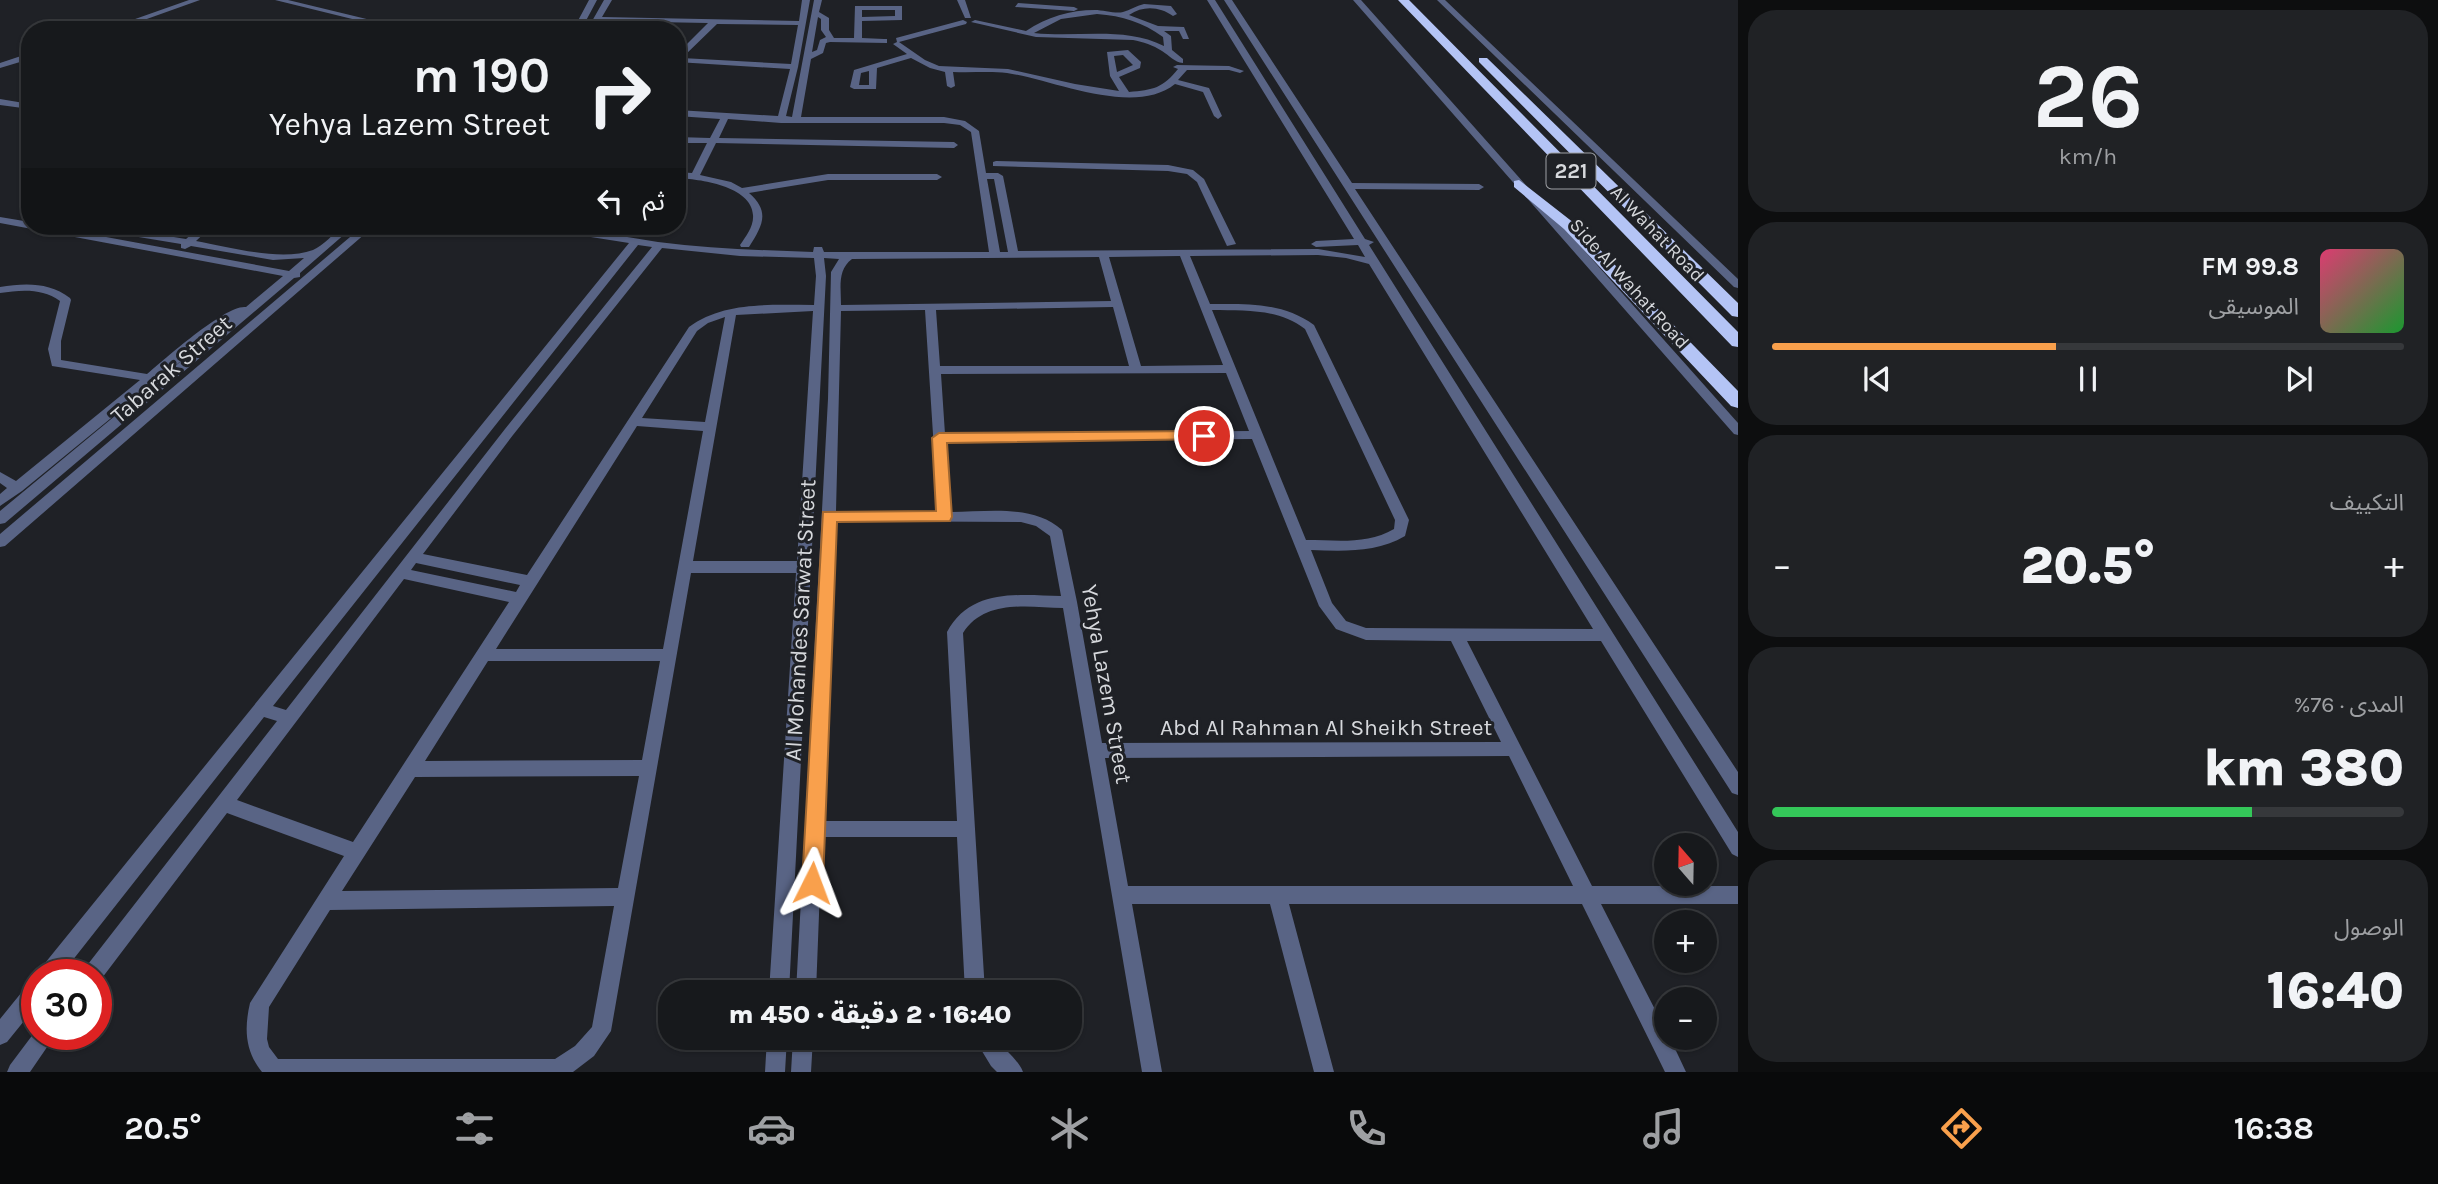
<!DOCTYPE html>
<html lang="ar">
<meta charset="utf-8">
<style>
:root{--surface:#17191c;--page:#202225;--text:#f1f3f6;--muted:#9ea0a3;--line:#36383b;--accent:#f9a04c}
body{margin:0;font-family:Karla,"Noto Sans Arabic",sans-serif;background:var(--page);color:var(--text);direction:rtl;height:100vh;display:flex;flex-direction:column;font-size:26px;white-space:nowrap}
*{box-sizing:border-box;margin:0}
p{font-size:23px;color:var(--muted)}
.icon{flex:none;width:38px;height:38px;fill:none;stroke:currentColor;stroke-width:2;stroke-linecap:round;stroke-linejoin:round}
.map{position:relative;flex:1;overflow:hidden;direction:ltr}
.side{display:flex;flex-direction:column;gap:10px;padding:10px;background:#0d0e0f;width:700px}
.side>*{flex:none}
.hud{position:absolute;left:21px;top:21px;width:665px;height:214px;border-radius:28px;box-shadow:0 2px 5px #0004,0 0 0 2px var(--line);direction:rtl;background:#17191c;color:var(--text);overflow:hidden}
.needle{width:46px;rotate:340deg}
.controls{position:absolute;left:1654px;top:833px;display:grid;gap:14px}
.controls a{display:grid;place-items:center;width:63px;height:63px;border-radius:50%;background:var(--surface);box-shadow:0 2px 5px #0004,0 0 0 2px var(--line);font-size:35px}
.speed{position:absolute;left:21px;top:959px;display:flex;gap:14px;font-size:35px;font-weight:700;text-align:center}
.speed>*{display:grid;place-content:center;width:91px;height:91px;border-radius:50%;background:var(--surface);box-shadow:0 2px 5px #0004,0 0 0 2px var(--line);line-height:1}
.speed .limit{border:10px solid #d22;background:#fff;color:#111}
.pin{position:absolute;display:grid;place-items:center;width:60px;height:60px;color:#fff;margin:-30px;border:4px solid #fff;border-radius:50%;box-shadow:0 2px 7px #0007}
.me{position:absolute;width:77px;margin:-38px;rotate:3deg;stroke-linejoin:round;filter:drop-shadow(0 0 5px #0008)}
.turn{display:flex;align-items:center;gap:24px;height:147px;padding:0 21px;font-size:32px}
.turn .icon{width:91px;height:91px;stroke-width:2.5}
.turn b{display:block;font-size:49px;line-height:60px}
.then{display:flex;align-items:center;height:66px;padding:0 21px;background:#0003;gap:14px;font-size:26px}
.big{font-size:52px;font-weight:800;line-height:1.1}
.side .widget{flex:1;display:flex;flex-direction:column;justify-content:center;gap:10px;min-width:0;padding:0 24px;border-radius:28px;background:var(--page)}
.side .dial{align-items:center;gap:0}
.dial b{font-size:91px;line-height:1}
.song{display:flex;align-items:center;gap:21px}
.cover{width:84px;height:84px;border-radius:10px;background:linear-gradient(135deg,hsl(340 70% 55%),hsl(130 70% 35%))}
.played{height:7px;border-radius:4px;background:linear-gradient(90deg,var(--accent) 45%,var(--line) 45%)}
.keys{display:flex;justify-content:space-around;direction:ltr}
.heat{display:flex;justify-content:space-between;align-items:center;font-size:38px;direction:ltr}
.charge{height:10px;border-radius:5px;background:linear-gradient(90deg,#34c759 76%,var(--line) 0)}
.trip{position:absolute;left:658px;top:980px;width:424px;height:70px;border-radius:28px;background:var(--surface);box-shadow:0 2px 5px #0004,0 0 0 2px var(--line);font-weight:800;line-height:70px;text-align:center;direction:rtl}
.tabs{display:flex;height:112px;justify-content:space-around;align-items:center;background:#090a0b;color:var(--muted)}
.tabs .icon{width:49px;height:49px}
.tabs .on{color:var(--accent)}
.tabs b{font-size:32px;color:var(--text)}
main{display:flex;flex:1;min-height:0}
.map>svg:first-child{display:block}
</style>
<main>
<section class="side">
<div class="widget dial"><b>26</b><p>km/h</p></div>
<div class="widget">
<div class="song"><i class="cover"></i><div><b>99.8 FM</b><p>الموسيقى</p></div></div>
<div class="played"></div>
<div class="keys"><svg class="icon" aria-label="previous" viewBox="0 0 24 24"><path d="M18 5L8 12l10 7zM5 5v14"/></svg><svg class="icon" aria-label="pause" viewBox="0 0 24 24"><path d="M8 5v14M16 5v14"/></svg><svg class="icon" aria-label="next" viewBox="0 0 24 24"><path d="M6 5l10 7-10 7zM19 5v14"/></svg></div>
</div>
<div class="widget"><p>التكييف</p>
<div class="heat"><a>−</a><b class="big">20.5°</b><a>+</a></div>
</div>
<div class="widget"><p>المدى · 76%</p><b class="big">380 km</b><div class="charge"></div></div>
<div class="widget"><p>الوصول</p><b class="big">16:40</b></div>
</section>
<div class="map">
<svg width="1738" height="1072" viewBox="0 0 1738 1072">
<rect width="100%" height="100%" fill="#1f2126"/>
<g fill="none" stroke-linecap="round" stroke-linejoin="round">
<path fill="#596485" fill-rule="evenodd" d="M189,0H200L116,30H104Z
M275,0H288L412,30H397Z
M589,0H597L581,30H573Z
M604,0H612L602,17L799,21L802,0H810L798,67L786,116L792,117L814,0H822L819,12L829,18V30L834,38H854L855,6H902V20L862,21V38L884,39H887V43L830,42L826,43L823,53L811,59L801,117H944L965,121L979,131L986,173H998L1003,176L1018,251L1318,249L1365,257L1358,245L1316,247L1311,244L1316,241L1354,239L1207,0H1215L1365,239L1374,242L1369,245L1738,832V857L1732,854L1601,641H1467L1592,886H1738V904H1601L1666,1031V1038H1670L1686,1072H1665L1582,904H1289L1334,1072H1314L1270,904H1132L1162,1072H1142L1063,608C1027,607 985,599 963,633L985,992H965L957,837H822L816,992H796L828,399L831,272L839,259L824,258L826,276L789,992H769L796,573H691L611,1031L594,1056L573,1072H262C245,1051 244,1029 250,1003L344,856L227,813L99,982L96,983V975H82L85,968L277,721L264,717L61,975H38L41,968L629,243L540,229L535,226C576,226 617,236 658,242C709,249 761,250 813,252L814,247H822L824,252H989L971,132L960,125L944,123H781L728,119L719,138L954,142L958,145L954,148L716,143L700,175L731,182L742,188L828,174H937L942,177L937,180H828L749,193C771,212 762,226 749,247H741L740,245C746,236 754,226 753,215C752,186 699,179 677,178V172L692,173L707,143H677V137L710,138L720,119L677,116V110L778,116L790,69L677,62V54L708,23L600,21L595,30H587ZM862,10H895V16L862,17ZM818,17L821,19V30L826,37L820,40L817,50L812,52ZM717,24L798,25L791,64L682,58ZM987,179H994L1008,252H1000ZM638,245L652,247L505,429L286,710L273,706ZM662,248L740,256L814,258L816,276L814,305C772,305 724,301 689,327L527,575L423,554L513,435ZM1318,255L1346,258L1369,264L1593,629L1366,628L1346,621L1332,603L1311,550C1343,551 1376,553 1405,536L1409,520L1314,325C1282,302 1247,304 1210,304L1190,256ZM1180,256L1223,365L1141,366L1109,257ZM1099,257L1111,301L841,305C841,288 837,270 852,259ZM1113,307L1129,366H940L936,310ZM925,310L938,512L836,511L841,311ZM1212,310C1246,311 1277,308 1305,329L1395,520L1394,529C1367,545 1336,540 1306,540ZM813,311L797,561H693L736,315ZM725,317L705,422L642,418L697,331L708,323ZM1226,373L1249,431L945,434L941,374ZM637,426L703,431L663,649H496ZM1252,439L1319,606L1336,629L1366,640L1451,641L1501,742L1102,743L1077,602L1062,530C1033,504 988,512 951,512L946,442ZM835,521L1021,522L1036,526L1050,536L1061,596C1018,595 971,588 947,632L957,821H823ZM416,563L520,585L516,592L411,570ZM404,579L509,602L353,842L237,800ZM488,661H660L642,760L425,761ZM1509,756L1573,886H1128L1105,758ZM639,776L618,888L342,891L415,777ZM614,906L592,1027L575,1046L555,1059H278L269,1047L267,1039L269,1007L330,910Z
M957,0H965L971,18H965Z
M1224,0H1232L1352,183L1479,184L1484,187L1479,190L1355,189L1738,772V795L1732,793Z
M1353,0H1361L1738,423V435L1734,434Z
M1437,0H1445L1738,279V288L1734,287Z
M1018,3L1074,7L1078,9L1074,11L1015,7Z
M1144,4L1171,6L1177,14L1173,16C1160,7 1144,5 1129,15L1158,26L1184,27L1189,39H1183L1179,31H1164L1171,36L1172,50L1183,59V63C1174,62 1170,56 1162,51C1153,45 1143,42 1133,40L1036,37L971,22L975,20L1026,31C1047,17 1070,10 1095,10C1103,10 1116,14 1123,12C1130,10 1136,6 1144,4ZM1097,14C1123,16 1142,22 1163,37L1164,46C1123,26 1078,38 1034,33L1061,19Z
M963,20L967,22L966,24L899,42L925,60L939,66L1008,69L1075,84L1119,91L1110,76L1107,52L1128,50L1141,62L1140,68L1119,77L1129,92C1153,90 1163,88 1178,69L1173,67L1177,65L1229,66L1244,71L1240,73L1229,70H1187L1178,80L1209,88L1222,116L1218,119L1214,116L1203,92L1175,84C1134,117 1054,80 1007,73C990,71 971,73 953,72L955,86L951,88L947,86L945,72L930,68L911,58L877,68L876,89H854L850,87L854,70L907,54L893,44L897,42L896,38ZM1123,55L1133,65L1117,72L1114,56ZM869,71V85H859L861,73Z
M27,54H30V59L0,68V63Z
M0,99L30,104V109L0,105Z
M996,161L1168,165L1193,170L1204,179L1236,244L1227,246L1197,182L1187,174L1168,171L993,166V162Z
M0,217L30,222V226H47L289,271L304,258L273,260L191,246L185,249L181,248V244L90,229L85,226H106L186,239L201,226H212L196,241C230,247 281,262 313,250C323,246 334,233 343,226H354L300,273V277L294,278L5,523L0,524V511L226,324L22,491L0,506V494L7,488L0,483V472L16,481L140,380L52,366L48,349L60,301C42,288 21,290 0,293V287C25,283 49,282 70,298L71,300L61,341V360L147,374C165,359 226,304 246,307L283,276L0,223Z
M363,226H374L5,546L0,547V534Z
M37,979V1005L7,1042L0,1045V1019L30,982Z
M37,1029V1034H56L30,1072H7L10,1065Z
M767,1038H787L785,1072H765Z
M793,1038H813L811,1072H791Z
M974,1038H996C1004,1050 1018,1059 1023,1072H997L991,1066Z"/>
<path fill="#b4c4f5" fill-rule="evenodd" d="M1398,0H1409L1738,332V347L1732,346Z
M1479,58H1487L1738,303V317L1732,316L1479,62Z
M1519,180L1574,223L1738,391V408L1731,406L1564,229L1514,187V181Z"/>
</g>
<path fill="#f9a04c" stroke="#a26831" stroke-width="2" d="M1204,431L1211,436L1209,439L947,443L952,517L950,521L837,522L823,883L820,891L812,894L805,891L802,883L823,512L936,511L932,438L939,433Z"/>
<g text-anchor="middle" stroke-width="6" stroke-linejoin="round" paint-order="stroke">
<g font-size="19" fill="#d6d8dc" stroke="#1f2126">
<text transform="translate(1658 233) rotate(46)" y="7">Al Wahat Road</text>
<text transform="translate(1630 283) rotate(48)" y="7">Side Al Wahat Road</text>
</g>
<rect fill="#1f2126" stroke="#9fa1a5" stroke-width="2" x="1546.5" y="153.5" width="49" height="35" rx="5"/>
<g font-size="21" font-weight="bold" fill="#d6d8dc">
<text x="1571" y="178">221</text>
</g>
<g font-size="23" fill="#d6d8dc" stroke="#1f2126">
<text transform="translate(171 369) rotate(-41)" y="8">Tabarak Street</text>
<text transform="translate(800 620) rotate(-87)" y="8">Al Mohandes Sarwat Street</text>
<text transform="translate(1107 684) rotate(80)" y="8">Yehya Lazem Street</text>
<text x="1326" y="735">Abd Al Rahman Al Sheikh Street</text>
</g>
</g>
</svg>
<div class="controls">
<a><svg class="needle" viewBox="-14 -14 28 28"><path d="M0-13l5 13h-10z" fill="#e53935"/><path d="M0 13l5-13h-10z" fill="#9ea0a3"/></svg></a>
<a>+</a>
<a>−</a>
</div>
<div class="speed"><div class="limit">30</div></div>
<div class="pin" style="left:1204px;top:436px;background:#d93025"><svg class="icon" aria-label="arrive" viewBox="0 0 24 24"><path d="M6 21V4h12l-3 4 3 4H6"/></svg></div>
<svg class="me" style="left:812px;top:883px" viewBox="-20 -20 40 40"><path d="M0-17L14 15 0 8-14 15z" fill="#f9a04c" stroke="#fff" stroke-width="4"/></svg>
<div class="trip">16:40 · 2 دقيقة · 450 m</div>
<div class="hud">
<div class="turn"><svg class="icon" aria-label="right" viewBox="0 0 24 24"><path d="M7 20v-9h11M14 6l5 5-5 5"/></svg><div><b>190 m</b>Yehya Lazem Street</div></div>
<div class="then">ثم<svg class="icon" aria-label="left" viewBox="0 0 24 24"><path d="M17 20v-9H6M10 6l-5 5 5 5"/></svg></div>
</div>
</div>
</main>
<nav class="tabs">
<b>16:38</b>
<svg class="icon on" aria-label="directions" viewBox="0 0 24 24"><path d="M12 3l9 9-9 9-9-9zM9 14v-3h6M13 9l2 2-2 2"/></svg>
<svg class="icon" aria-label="music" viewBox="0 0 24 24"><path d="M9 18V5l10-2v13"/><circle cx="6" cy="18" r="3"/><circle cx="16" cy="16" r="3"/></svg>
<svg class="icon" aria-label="phone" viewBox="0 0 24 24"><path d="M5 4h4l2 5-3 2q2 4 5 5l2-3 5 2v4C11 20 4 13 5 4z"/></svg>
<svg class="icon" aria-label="climate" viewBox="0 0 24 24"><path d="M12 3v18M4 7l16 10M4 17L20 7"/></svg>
<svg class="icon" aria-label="car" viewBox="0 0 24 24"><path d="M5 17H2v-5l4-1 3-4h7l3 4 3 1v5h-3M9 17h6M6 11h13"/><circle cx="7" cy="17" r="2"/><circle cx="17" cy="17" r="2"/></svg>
<svg class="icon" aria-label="filters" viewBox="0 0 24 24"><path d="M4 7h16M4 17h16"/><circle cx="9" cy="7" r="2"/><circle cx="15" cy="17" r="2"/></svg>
<b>20.5°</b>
</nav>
